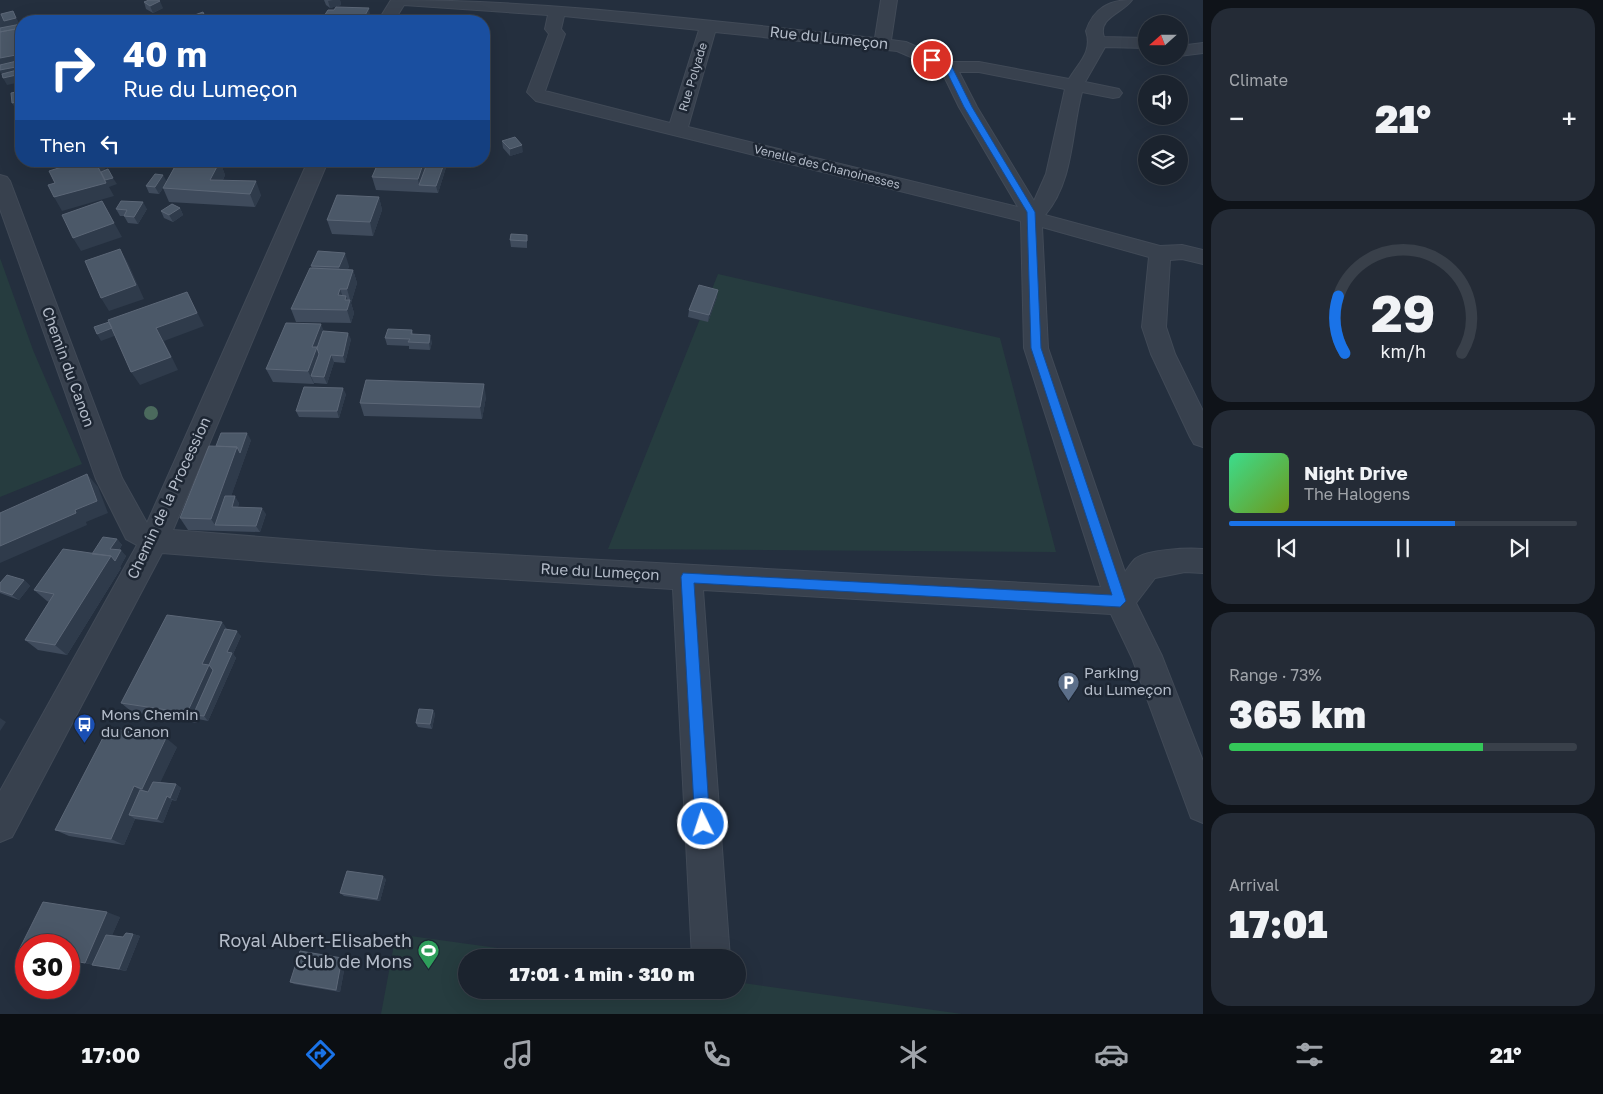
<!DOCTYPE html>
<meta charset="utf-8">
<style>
:root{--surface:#1b232e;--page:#242b36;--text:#f1f3f6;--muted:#a0a4aa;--line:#39404a;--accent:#1a73e8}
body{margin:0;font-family:"Golos Text",sans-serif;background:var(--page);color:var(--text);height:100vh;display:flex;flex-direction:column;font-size:19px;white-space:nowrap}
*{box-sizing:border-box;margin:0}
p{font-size:16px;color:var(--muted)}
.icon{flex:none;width:28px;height:28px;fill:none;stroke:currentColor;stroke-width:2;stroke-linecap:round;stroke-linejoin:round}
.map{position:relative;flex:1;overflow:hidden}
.side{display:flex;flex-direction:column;gap:8px;padding:8px;background:#0f1319;width:400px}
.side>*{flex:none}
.hud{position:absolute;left:15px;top:15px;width:475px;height:152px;border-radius:20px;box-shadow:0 5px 20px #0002,0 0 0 1px var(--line);background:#1a4fa0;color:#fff;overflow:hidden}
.needle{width:32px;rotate:249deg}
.controls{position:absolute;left:1138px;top:15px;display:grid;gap:10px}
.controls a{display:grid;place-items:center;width:50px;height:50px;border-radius:50%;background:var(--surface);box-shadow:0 5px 20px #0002,0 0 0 1px var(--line);font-size:25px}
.speed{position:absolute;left:15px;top:934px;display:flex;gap:10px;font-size:25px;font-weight:700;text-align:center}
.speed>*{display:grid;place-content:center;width:65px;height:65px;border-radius:50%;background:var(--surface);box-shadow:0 5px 20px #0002,0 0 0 1px var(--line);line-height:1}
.speed .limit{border:8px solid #d22;background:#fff;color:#111}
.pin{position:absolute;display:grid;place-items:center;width:42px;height:42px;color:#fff;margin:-21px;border:2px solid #fff;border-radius:50%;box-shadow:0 1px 5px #0007}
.me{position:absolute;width:55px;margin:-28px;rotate:356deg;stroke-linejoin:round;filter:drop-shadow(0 0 4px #0008)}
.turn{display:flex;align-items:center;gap:18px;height:105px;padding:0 25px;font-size:22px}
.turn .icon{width:65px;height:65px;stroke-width:2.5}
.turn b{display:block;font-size:35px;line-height:42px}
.then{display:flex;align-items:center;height:48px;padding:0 25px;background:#0003;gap:10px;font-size:19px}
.big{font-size:38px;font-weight:800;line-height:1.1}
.side .card{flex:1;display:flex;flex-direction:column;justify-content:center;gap:8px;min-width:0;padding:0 18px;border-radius:20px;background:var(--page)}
.side .dial{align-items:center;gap:0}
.dial svg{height:130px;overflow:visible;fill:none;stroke:var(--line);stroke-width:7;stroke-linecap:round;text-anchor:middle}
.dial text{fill:var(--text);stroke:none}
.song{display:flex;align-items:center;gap:15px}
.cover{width:60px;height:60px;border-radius:8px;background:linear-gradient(135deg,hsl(150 70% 55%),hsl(80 70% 35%))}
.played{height:5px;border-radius:2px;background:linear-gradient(90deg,var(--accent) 65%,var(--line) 65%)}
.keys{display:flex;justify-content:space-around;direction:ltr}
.heat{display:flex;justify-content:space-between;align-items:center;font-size:28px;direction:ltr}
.charge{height:8px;border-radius:4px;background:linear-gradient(90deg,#34c759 73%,var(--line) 0)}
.trip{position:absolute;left:458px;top:949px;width:288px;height:50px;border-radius:25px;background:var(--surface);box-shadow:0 5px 20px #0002,0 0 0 1px var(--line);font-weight:800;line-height:50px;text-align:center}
.tab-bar{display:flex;height:80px;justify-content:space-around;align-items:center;background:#0b0e12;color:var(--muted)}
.tab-bar .icon{width:35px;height:35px}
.tab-bar .on{color:var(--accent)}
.tab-bar b{font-size:22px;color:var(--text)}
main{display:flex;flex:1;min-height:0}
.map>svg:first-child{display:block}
</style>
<main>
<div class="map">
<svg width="1203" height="1014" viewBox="0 0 1203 1014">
<rect width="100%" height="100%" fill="#242f3e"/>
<path fill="#263c3f" d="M0,258L33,350L82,464L0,497Z
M718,274L1000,338L1056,552L608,549Z
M396,934L562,957L466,958V990H736V982L962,1014H381Z"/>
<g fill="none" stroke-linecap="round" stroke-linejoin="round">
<defs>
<path id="minor" d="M391,0C553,0 714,22 875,38L881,0H897L891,40L906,42L951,62H979L1069,79C1079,62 1093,52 1086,31C1094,8 1109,0 1132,0C1123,13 1097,18 1104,37L1146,38V48L1105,47L1085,82L1119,89L1122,93L1119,97L1113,98L1082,92C1071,133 1074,181 1045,215L1160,246L1182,245L1203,250V264L1182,259L1170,260L1166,327L1175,354L1203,411V447L1194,444L1190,437L1151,354L1142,327L1149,257L1042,227L1048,348L1125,572C1128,568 1131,563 1135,559C1147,549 1188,548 1203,549V573L1185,572L1155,578L1136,603L1162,656L1203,761V823L1191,818L1132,658L1111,614L703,590L730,958H692L673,589L436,575L162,553L12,837L0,842V791L137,545L126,539L96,479L0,209V175L7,177L10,181L122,478L147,523L308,161H328L173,530L436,551L1101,587L1024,348L1021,221L536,101L527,92L549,34L545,29L548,15L404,5L394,21H378ZM564,16L699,30L670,123L545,91L565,34L561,29ZM715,32L897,51L941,70L959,107L1018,207L688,127ZM959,72H979L1065,89L1046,174L1034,201L977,107Z
M1203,43V53L1179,56V46Z"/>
</defs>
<use href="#minor" stroke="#414a57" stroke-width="2"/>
<use href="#minor" fill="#38414e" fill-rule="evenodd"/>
</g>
<circle fill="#4b6a5d" cx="151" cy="413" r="7"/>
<path fill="#3f4b5c" d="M324,0H340L341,5L330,8L326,5Z
M144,2L163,8L153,13L146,9Z
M328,10L371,21L325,19L324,16Z
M502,141L523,152L510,156L503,148Z
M178,161H237L233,168L222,167L225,175L223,180L261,195L255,207L169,202L163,188L159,194L149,193L146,186L167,181Z
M266,161H303L301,165L267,164Z
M379,161H448L438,193L376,190L372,177Z
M379,197L382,210L373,236L332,234L327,220Z
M180,208L183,215L173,222L164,218L161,211Z
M116,209H147L138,224L128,223L124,216H120Z
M527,235V248L511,247L510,240Z
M311,266H349L348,269L353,270L357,283L351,303L354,313L351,323L296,322L291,309L312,268Z
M717,297L708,322L688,317L689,310Z
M412,330L413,334L432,342L430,350L409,349V346L387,345L385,338Z
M324,331L351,339L345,363L334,362L327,384L314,383V384L273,382L266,369Z
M346,394L339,418L299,417L296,411Z
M486,397L482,419L364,416L360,403Z
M251,440L231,496L239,503L238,507L266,514L260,532L188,530L180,518L216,446Z
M117,539L122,545L119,550L126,556L120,567L121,568L67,655L38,650L25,640L49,602L47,601L34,590Z
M24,580L30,586L19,600L0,593V583Z
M222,622L227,630L241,636L233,654L236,658L208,721L198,719L197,723L132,712L121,703Z
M433,710L435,714L432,729L418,727L416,723Z
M177,747L160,782L176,784L181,788L176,801L172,800L163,823L135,819L124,845L69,836L55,830Z
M386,879L380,901L344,896L340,893Z
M120,917L112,935L123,937L133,934L140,936L126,971L99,966L69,960V945Z
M346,960L340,992L294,984L290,982Z"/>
<path fill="#2f3b4b" d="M333,0H340L341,5L330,8L328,1Z
M160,1L163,8L153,13L150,6Z
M369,8L371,21H362Z
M13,11L20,25L0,30V12L4,21Z
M21,48V74L3,77L0,72V58L16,49Z
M21,74V82L7,85L3,78Z
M21,101V116H20L12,103Z
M522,145L523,152L510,156V149Z
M101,161L106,170L113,178L117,184L109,187L114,196L62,211L54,197Z
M220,161L225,175L217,192L210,180Z
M231,161H237L233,168Z
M424,161H431L419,185L418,179Z
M445,161H448L438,193L436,186Z
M163,175L167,182L159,194L155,187Z
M256,181L261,195L255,207L250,194Z
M379,197L382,210L373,236L370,222Z
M102,201L122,237L81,251L73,238Z
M143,202L147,209L138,224L134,217Z
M180,208L183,215L173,222L169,215Z
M120,249L128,263L144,299L109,311L101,298Z
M345,253L349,266L343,281L339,267Z
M353,270L357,283L351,303L347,289Z
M340,289L345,303L338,295Z
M718,290L717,297L708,322L709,315Z
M187,292L204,326L164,341L178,370L140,385L131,372L156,328Z
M346,296L349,303L350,300L354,313L351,323L347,310L345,300Z
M321,324L326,337L311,376L314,383V384L308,371L312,347Z
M112,328L117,335L101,341L97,334Z
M348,333L351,339L345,363L343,356Z
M430,335L432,342L430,350L429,343Z
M331,355L334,362L327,384L324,377Z
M484,384L486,397L482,419L480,407Z
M343,388L346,394L339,418L337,411Z
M247,433L251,440L244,460L221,525H215L211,519L237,447Z
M87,474L98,487L108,513L86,522L87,525L0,563V546L75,510Z
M235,496L239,503L236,513L232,507Z
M262,508L266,514L260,532L256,526Z
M117,539L122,545L115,555L110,549Z
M121,550L126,556L120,567L121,568L67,655L55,645L111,556Z
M24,580L30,586L19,600L12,595Z
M222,622L230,633L193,715L198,719L197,723L187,713L202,664Z
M237,631L241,636L233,654L236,658L208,721L204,716L227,652Z
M433,710L435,714L432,729L430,724Z
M0,718L6,722L0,731Z
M166,738L177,747L154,796L142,789Z
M176,784L181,788L176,801L170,798Z
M134,786L146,794L129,815L135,819L124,845L111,839Z
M167,796L172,800L163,823L157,819Z
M383,876L386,879L380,901L377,899Z
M107,912L120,917L99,966L85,963Z
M133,934L140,936L126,971L119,969Z
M342,958L346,960L340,992L336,990Z"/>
<path fill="#4b5868" stroke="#5c6777" d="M149,0H158L160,1L150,6L144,2Z
M336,7L369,8L362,21H322L323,19H329L331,16H324L328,10H334Z
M13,11L16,18L4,21L1,14Z
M203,12L207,21H194L192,16Z
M49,19L50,21H36Z
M21,24V28L0,32V28Z
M21,28V48L16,49V55L0,58V32Z
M21,60V66L0,70V65Z
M21,69V74L3,78L2,74Z
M21,91V101L12,103L11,93Z
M515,137L522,145L510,149L502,141Z
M81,161H101L102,164L97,165L106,183L54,197L48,185L55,183L49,171Z
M178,161H220L210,180L256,181L250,194L163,188Z
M379,161H424L418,179L372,177Z
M428,161H445L436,186L419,185Z
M108,169L113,178L105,180L101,172Z
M155,174L163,175L155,187L146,186Z
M337,195L379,197L370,222L327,220Z
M102,201L114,223L73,238L62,215Z
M121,201L143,202L134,217L124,216L127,210L116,209Z
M172,204L180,208L169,215L161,211Z
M511,234L527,235V241L510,240Z
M120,249L136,285L101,298L85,261Z
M318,251L345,253L339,267L311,266Z
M310,268L353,270L347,289H340L338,295L346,296L345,300H350L347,310L291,309Z
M699,285L718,290L709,315L689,310Z
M187,292L197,313L156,328L171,357L131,372L108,320Z
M109,322L112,328L97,334L94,327Z
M286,323L321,324L312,347H317L308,371L266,369Z
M388,329L412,330L411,334L430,335L429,343L408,342L410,339L385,338Z
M323,331L348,333L343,356L331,355L324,377L311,376L319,354L317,348Z
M366,380L484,384L480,407L360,403Z
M304,387L343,388L337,411H296Z
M221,433H247L240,453L237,447L216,446Z
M209,446L237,447L211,519L180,518Z
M87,474L97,501L75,510L76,513L0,546V513Z
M225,496H235L232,507L262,508L256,526L215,525Z
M103,537L117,539L110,549L121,550L115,561L111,556L92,554Z
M63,549L111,556L55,645L25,640L54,594L34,590Z
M7,575L24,580L12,595L0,591V583Z
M167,615L222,622L202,664L209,665L187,713L121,703Z
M225,629L237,631L227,652L232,653L204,716L193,715L213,670L209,665Z
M419,709L433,710L430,724L416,723Z
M108,728L166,738L142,789L134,786L111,839L55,830Z
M153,782L176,784L170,798L167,796L157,819L129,815L140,790L148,792Z
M347,871L383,876L377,899L340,893Z
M43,902L107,912L85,963L69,960V945H26V951L19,950Z
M126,933L133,934L119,969L92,965L106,935L123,937Z
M300,951L342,958L336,990L290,982Z"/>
<path fill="#1a73e8" stroke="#114b97" d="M932,58L952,67L972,107L1035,212L1041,348L1126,601L1120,607L694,583L710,824L708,829L703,832L698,829L695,824L681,577L683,573L1112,595L1031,348L1027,212L964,107L945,68L929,62Z"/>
<defs>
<symbol id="parking-pin" viewBox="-11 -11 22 30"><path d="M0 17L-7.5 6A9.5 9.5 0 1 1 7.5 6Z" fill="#5c6f8a" stroke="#1d2633"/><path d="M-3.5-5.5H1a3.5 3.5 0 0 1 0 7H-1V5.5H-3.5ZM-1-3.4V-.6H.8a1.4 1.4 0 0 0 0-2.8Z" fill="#fff"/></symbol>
<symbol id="bus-pin" viewBox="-11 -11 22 30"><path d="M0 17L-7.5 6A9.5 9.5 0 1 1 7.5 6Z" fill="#1a4fb4" stroke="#1d2633"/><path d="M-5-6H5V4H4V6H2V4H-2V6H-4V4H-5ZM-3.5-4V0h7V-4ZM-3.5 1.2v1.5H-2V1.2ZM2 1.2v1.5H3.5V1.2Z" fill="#fff"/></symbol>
<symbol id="stadium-pin" viewBox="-11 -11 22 30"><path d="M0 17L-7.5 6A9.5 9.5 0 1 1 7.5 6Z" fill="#2e9e5b" stroke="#1d2633"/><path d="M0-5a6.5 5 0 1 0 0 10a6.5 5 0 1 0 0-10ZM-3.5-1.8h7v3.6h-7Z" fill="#fff"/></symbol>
</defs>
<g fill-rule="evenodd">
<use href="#parking-pin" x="1056" y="670" width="25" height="34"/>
<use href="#bus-pin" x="72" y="712" width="25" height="34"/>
<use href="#stadium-pin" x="416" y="938" width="25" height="34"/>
</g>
<g text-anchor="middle" stroke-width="5" stroke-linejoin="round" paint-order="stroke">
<g font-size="12" fill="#b4bcc9" stroke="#1d2633">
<text transform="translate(693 77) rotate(-73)" y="4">Rue Polyade</text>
<text transform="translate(827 167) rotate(14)" y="4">Venelle des Chanoinesses</text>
</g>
<g font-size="15" fill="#b4bcc9" stroke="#1d2633">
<text transform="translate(829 38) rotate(6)" y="5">Rue du Lumeçon</text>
<text transform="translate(68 367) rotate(70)" y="5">Chemin du Canon</text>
<text transform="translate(169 498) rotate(-65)" y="5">Chemin de la Procession</text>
<text transform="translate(600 572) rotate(3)" y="5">Rue du Lumeçon</text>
</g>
<g font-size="15" fill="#b4bcc9" stroke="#1d2633" text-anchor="start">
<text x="1084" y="678">Parking<tspan x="1084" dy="17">du Lumeçon</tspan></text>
<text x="101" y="720">Mons Chemin<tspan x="101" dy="17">du Canon</tspan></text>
</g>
<g font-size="18" fill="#b4bcc9" stroke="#1d2633" text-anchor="end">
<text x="412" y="947">Royal Albert-Elisabeth<tspan x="412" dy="21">Club de Mons</tspan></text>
</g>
</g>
</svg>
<div class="controls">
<a><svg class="needle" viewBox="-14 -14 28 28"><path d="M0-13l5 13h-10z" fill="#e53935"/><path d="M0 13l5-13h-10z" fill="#a0a4aa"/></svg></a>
<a><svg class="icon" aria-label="sound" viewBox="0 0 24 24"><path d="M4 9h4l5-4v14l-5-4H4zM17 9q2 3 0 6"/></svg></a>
<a><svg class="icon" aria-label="layers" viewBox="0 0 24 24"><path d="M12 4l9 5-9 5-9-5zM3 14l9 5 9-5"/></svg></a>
</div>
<div class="speed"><div class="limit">30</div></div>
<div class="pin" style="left:932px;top:60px;background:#d93025"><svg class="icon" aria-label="arrive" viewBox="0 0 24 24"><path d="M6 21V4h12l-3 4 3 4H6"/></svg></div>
<svg class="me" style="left:703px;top:824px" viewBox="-20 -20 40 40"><circle r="17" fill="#1a73e8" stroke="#fff" stroke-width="3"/><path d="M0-11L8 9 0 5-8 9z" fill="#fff"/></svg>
<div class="trip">17:01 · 1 min · 310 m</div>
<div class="hud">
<div class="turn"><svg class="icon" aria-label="right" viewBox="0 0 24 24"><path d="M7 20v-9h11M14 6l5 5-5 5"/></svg><div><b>40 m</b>Rue du Lumeçon</div></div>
<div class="then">Then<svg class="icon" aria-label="left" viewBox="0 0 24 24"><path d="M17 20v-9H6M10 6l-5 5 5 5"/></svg></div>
</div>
</div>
<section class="side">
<div class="card"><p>Climate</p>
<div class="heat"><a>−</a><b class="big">21°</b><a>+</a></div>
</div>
<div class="card dial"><svg viewBox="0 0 100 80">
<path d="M14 69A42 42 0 1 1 86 69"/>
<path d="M14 69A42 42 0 0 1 10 34" stroke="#1a73e8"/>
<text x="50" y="56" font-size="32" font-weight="700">29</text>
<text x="50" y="72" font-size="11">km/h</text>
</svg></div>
<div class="card">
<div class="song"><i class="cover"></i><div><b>Night Drive</b><p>The Halogens</p></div></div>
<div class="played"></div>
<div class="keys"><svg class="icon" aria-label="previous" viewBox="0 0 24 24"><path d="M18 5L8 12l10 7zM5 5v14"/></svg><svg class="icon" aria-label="pause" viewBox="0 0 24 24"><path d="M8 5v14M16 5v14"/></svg><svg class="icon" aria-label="next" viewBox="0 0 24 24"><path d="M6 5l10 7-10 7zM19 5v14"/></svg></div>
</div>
<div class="card"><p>Range · 73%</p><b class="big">365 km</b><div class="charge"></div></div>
<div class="card"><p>Arrival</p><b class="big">17:01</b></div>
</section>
</main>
<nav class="tab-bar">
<b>17:00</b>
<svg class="icon on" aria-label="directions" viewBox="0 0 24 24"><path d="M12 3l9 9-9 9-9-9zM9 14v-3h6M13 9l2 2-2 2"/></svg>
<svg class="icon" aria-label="music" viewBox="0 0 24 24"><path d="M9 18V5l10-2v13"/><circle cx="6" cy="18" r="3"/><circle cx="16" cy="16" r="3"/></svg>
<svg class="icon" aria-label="phone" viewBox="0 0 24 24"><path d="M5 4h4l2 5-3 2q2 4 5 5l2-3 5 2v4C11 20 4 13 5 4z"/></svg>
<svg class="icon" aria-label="climate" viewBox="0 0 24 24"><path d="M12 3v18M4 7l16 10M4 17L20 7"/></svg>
<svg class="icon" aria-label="car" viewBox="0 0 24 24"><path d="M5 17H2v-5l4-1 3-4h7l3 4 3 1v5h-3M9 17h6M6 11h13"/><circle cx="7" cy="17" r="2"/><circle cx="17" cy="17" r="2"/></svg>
<svg class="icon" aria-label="filters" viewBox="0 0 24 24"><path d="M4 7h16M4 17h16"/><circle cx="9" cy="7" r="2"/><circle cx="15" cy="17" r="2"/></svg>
<b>21°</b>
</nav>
